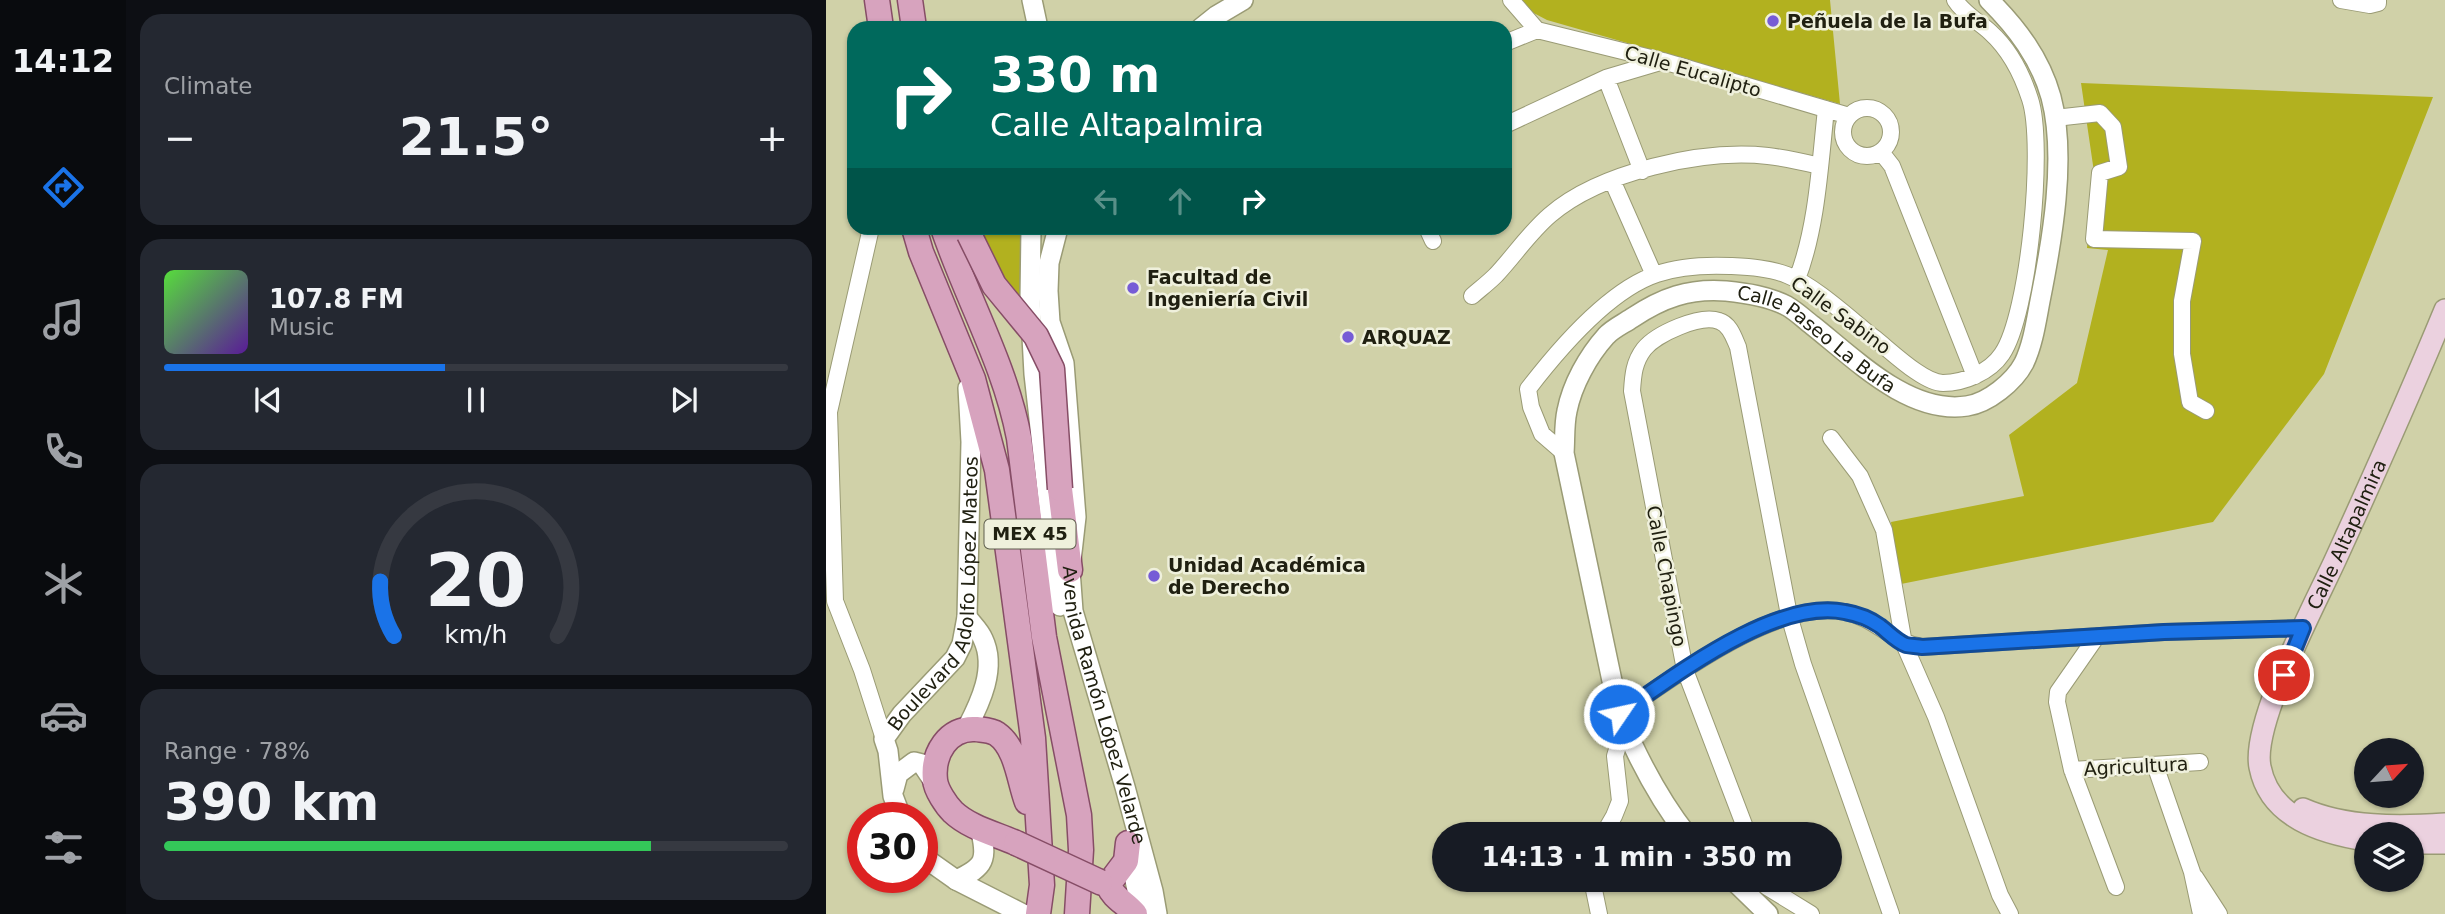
<!DOCTYPE html>
<meta charset="utf-8">
<style>
:root{--surface:#171b24;--page:#242831;--text:#f1f3f6;--muted:#9ea1a6;--line:#363941;--accent:#1a73e8}
body{margin:0;font-family:"DejaVu Sans",sans-serif;background:var(--page);color:var(--text);height:100vh;display:flex;flex-direction:column;font-size:26px;white-space:nowrap}
*{box-sizing:border-box;margin:0}
p{font-size:23px;color:var(--muted)}
.icon{flex:none;width:38px;height:38px;fill:none;stroke:currentColor;stroke-width:2;stroke-linecap:round;stroke-linejoin:round}
.map{position:relative;flex:1;overflow:hidden}
.sheet{display:flex;flex-direction:column;gap:14px;padding:14px;background:#0d0f14;width:700px}
.sheet>*{flex:none}
.banner{position:absolute;left:21px;top:21px;width:665px;height:214px;border-radius:21px;box-shadow:0 2px 5px #0004;background:#00695c;color:#fff;overflow:hidden}
.needle{width:46px;rotate:64deg}
.tools{position:absolute;left:1528px;top:738px;display:grid;gap:14px}
.tools a{display:grid;place-items:center;width:70px;height:70px;border-radius:50%;background:var(--surface);box-shadow:0 2px 5px #0004;font-size:35px}
.speed{position:absolute;left:21px;top:802px;display:flex;gap:14px;font-size:35px;font-weight:700;text-align:center}
.speed>*{display:grid;place-content:center;width:91px;height:91px;border-radius:50%;background:var(--surface);box-shadow:0 2px 5px #0004;line-height:1}
.speed .limit{border:10px solid #d22;background:#fff;color:#111}
.pin{position:absolute;display:grid;place-items:center;width:60px;height:60px;color:#fff;margin:-30px;border:4px solid #fff;border-radius:50%;box-shadow:0 2px 7px #0007}
.me{position:absolute;width:77px;margin:-38px;rotate:56deg;stroke-linejoin:round;filter:drop-shadow(0 0 5px #0008)}
.turn{display:flex;align-items:center;gap:24px;height:147px;padding:0 28px;font-size:32px}
.turn .icon{width:91px;height:91px;stroke-width:2.5}
.turn b{display:block;font-size:49px;line-height:60px}
.lanes{display:flex;align-items:center;height:66px;padding:0 28px;background:#0003;justify-content:center;gap:35px;direction:ltr}
.lanes .off{opacity:.35}
.big{font-size:52px;font-weight:600;line-height:1.1}
.sheet .tile{flex:1;display:flex;flex-direction:column;justify-content:center;gap:10px;min-width:0;padding:0 24px;border-radius:21px;background:var(--page)}
.sheet .dial{align-items:center;gap:0}
.dial svg{height:182px;overflow:visible;fill:none;stroke:var(--line);stroke-width:7;stroke-linecap:round;text-anchor:middle}
.dial text{fill:var(--text);stroke:none}
.song{display:flex;align-items:center;gap:21px}
.cover{width:84px;height:84px;border-radius:10px;background:linear-gradient(135deg,hsl(110 70% 55%),hsl(270 70% 35%))}
.played{height:7px;border-radius:4px;background:linear-gradient(90deg,var(--accent) 45%,var(--line) 45%)}
.keys{display:flex;justify-content:space-around;direction:ltr}
.heat{display:flex;justify-content:space-between;align-items:center;font-size:38px;direction:ltr}
.charge{height:10px;border-radius:5px;background:linear-gradient(90deg,#34c759 78%,var(--line) 0)}
.trip{position:absolute;left:606px;top:822px;width:410px;height:70px;border-radius:35px;background:var(--surface);box-shadow:0 2px 5px #0004;font-weight:600;line-height:70px;text-align:center}
main{display:flex;flex:1;min-height:0}
.menu{display:flex;flex-direction:column;width:126px;justify-content:space-around;align-items:center;background:#090b0e;color:var(--muted)}
.menu .icon{width:49px;height:49px}
.menu .current{color:var(--accent)}
.menu b{font-size:32px;color:var(--text)}
.map>svg:first-child{display:block}
</style>
<main>
<nav class="menu">
<b>14:12</b>
<svg class="icon current" aria-label="directions" viewBox="0 0 24 24"><path d="M12 3l9 9-9 9-9-9zM9 14v-3h6M13 9l2 2-2 2"/></svg>
<svg class="icon" aria-label="music" viewBox="0 0 24 24"><path d="M9 18V5l10-2v13"/><circle cx="6" cy="18" r="3"/><circle cx="16" cy="16" r="3"/></svg>
<svg class="icon" aria-label="phone" viewBox="0 0 24 24"><path d="M5 4h4l2 5-3 2q2 4 5 5l2-3 5 2v4C11 20 4 13 5 4z"/></svg>
<svg class="icon" aria-label="climate" viewBox="0 0 24 24"><path d="M12 3v18M4 7l16 10M4 17L20 7"/></svg>
<svg class="icon" aria-label="car" viewBox="0 0 24 24"><path d="M5 17H2v-5l4-1 3-4h7l3 4 3 1v5h-3M9 17h6M6 11h13"/><circle cx="7" cy="17" r="2"/><circle cx="17" cy="17" r="2"/></svg>
<svg class="icon" aria-label="filters" viewBox="0 0 24 24"><path d="M4 7h16M4 17h16"/><circle cx="9" cy="7" r="2"/><circle cx="15" cy="17" r="2"/></svg>
</nav>
<section class="sheet">
<div class="tile"><p>Climate</p>
<div class="heat"><a>−</a><b class="big">21.5°</b><a>+</a></div>
</div>
<div class="tile">
<div class="song"><i class="cover"></i><div><b>107.8 FM</b><p>Music</p></div></div>
<div class="played"></div>
<div class="keys"><svg class="icon" aria-label="previous" viewBox="0 0 24 24"><path d="M18 5L8 12l10 7zM5 5v14"/></svg><svg class="icon" aria-label="pause" viewBox="0 0 24 24"><path d="M8 5v14M16 5v14"/></svg><svg class="icon" aria-label="next" viewBox="0 0 24 24"><path d="M6 5l10 7-10 7zM19 5v14"/></svg></div>
</div>
<div class="tile dial"><svg viewBox="0 0 100 80">
<path d="M14 69A42 42 0 1 1 86 69"/>
<path d="M14 69A42 42 0 0 1 8 45" stroke="#1a73e8"/>
<text x="50" y="56" font-size="32" font-weight="700">20</text>
<text x="50" y="72" font-size="11">km/h</text>
</svg></div>
<div class="tile"><p>Range · 78%</p><b class="big">390 km</b><div class="charge"></div></div>
</section>
<div class="map">
<svg width="1619" height="914" viewBox="0 0 1619 914">
<rect width="100%" height="100%" fill="#d0d1a8"/>
<path fill="#b2b11f" d="M694,0H1004L1014,104L721,20L700,9Z
M1255,83L1607,97L1498,374L1387,522L1075,584L1065,522L1198,496L1183,435L1251,383L1282,250L1261,248L1268,172Z
M152,228H211L204,319L190,301Z"/>
<g fill="none" stroke-linecap="round" stroke-linejoin="round">
<defs>
<path id="minor" d="M685,0L711,30
M1515,0L1544,5L1552,3V0
M679,43L711,30L837,61L1023,116
M780,78L816,171
M1017 132a24 24 0 1 1 48 0a24 24 0 1 1-48 0Z
M1229,118L1274,113L1287,127L1293,167L1274,173L1268,239L1367,241L1356,301V354L1364,402L1380,411
M679,125L780,78L834,62
M1055,152L1066,166L1149,376
M786,180L828,275
M45,228L3,412L9,601L36,670L58,739
M601,228L607,241
M971,279C991,228 994,164 1000,109
M646,296C654,289 662,283 670,275C688,256 703,233 724,215C774,172 876,149 942,156C959,158 977,162 994,166
M1005,438L1034,476L1058,530L1078,644L1110,717L1174,895L1184,914
M738,453L716,434L705,407L702,389C732,350 783,290 831,274C854,266 880,265 904,266C922,267 944,268 961,275C989,286 1023,318 1047,337C1063,349 1097,383 1117,383C1138,383 1164,372 1176,354C1203,315 1219,144 1204,99C1196,74 1184,50 1164,32C1153,22 1137,13 1129,0
M1271,636L1232,692L1231,702L1246,770L1290,887
M1329,765L1366,872L1375,914
M1246,770L1374,762
M777,835L788,816L794,801L789,756L795,736L793,714C849,677 950,598 1019,612C1051,618 1064,642 1096,647L1338,632L1477,628
M922,835L859,670L806,391C807,375 808,362 818,349C830,334 874,314 893,321C904,324 908,338 912,347L963,615L977,664L1065,914
M1369,877L1393,914
M766,880L773,914
M939,880L941,887L985,914"/>
<g id="tertiary">
<path d="M206,0L212,28"/>
<path d="M375,28L390,16L417,0"/>
<path d="M205,228L204,300L208,374L234,606"/>
<path id="s1" d="M232,228L223,263L222,291L224,322L238,363L250,517L244,570L247,611L299,787L327,891L331,914"/>
<path d="M141,617C146,624 154,631 157,639C171,668 154,703 141,728"/>
<path d="M68,789L72,774L88,762L96,764L108,782"/>
<path id="s2" d="M75,817L67,796L62,751L58,739L76,714L129,658L136,644L141,617L145,442L142,388"/>
<path id="s3" d="M861,835C832,798 811,757 793,714L738,453C739,440 738,424 741,411C746,385 762,356 780,336C786,329 797,324 806,318C836,298 863,288 900,291C920,293 942,296 961,306C970,311 978,319 986,325C1028,358 1083,415 1141,406C1162,403 1188,382 1198,363C1207,344 1210,322 1214,301C1226,241 1241,157 1225,97C1214,58 1191,28 1163,0"/>
<path d="M303,851L316,914"/>
<path d="M96,856L130,880L197,914"/>
<path d="M130,880C159,867 162,860 154,828"/>
<path d="M907,880L942,914"/>
</g>
<g id="secondary">
<path d="M1477,809C1520,828 1573,827 1619,824"/>
<path id="s4" d="M1540,840C1496,833 1444,818 1434,767C1425,722 1492,599 1512,554C1549,473 1585,392 1619,310"/>
<path d="M1586,843H1619"/>
</g>
<path id="primary" d="M51,0L55,28
M84,0L88,28
M88,228L95,252L147,379L171,470L207,738L216,885L212,914
M117,228C141,299 179,364 193,438L218,637L253,815L255,850L251,914
M234,489L244,570
M190,843C170,834 144,828 127,812C120,805 110,790 109,780C106,754 122,727 150,729C157,730 165,730 171,734C191,748 193,781 201,802
M274,882L282,885C288,899 299,902 309,914
M282,885L300,861L302,843"/>
</defs>
<use href="#minor" stroke="#9a9b75" stroke-width="18"/>
<use href="#tertiary" stroke="#9a9b75" stroke-width="22"/>
<use href="#secondary" stroke="#9a9b75" stroke-width="24"/>
<use href="#primary" stroke="#864d66" stroke-width="27"/>
<use href="#minor" stroke="#fff" stroke-width="16"/>
<use href="#tertiary" stroke="#fff" stroke-width="19"/>
<use href="#secondary" stroke="#ebd1df" stroke-width="21"/>
<use href="#primary" stroke="#d7a3be" stroke-width="24"/>
<defs>
<path id="primary-bridge" d="M143,234L168,285L210,336L226,369L234,489
M190,843L274,882"/>
</defs>
<use href="#primary-bridge" stroke="#864d66" stroke-width="27" stroke-linecap="butt"/>
<use href="#primary-bridge" stroke="#d7a3be" stroke-width="24"/>
</g>
<g fill="none" stroke-linecap="round" stroke-linejoin="round">
<defs>
<path id="route" d="M793,714C849,676 949,598 1019,612C1031,614 1044,619 1054,626C1062,632 1070,641 1080,645C1085,646 1091,646 1096,647L1338,632L1477,628L1458,675"/>
</defs>
<use href="#route" stroke="#114b97" stroke-width="18"/>
<use href="#route" stroke="#1a73e8" stroke-width="12"/>
</g>
<g fill="#765cd6" stroke="#eff0dc" stroke-width="2.5">
<circle cx="947" cy="21" r="7"/>
<circle cx="307" cy="288" r="7"/>
<circle cx="522" cy="337" r="7"/>
<circle cx="328" cy="576" r="7"/>
</g>
<g text-anchor="middle" stroke-width="5" stroke-linejoin="round" paint-order="stroke">
<rect fill="#eff0dc" stroke="#5e5e4e" stroke-width="2" x="158.5" y="519.5" width="91" height="29" rx="5"/>
<g font-size="18" font-weight="bold" fill="#202011">
<text x="204" y="540">MEX 45</text>
</g>
<g font-size="19" font-weight="bold" fill="#202011" stroke="#eff0dc" text-anchor="start">
<text x="961" y="28">Peñuela de la Bufa</text>
<text x="321" y="284">Facultad de<tspan x="321" dy="22">Ingeniería Civil</tspan></text>
<text x="536" y="344">ARQUAZ</text>
<text x="342" y="572">Unidad Académica<tspan x="342" dy="22">de Derecho</tspan></text>
</g>
<g font-size="19" fill="#202011" stroke="#eff0dc">
<text transform="translate(867 71) rotate(16)" y="7">Calle Eucalipto</text>
<text transform="translate(1015 315) rotate(36)" y="7">Calle Sabino</text>
<text dy="7" stroke="none"><textPath href="#s3" startOffset="770">Calle Paseo La Bufa</textPath></text>
<text dy="7" stroke="none"><textPath href="#s4" startOffset="388">Calle Altapalmira</textPath></text>
<text transform="translate(841 576) rotate(79)" y="7">Calle Chapingo</text>
<text dy="7" stroke="none"><textPath href="#s2" startOffset="243">Boulevard Adolfo López Mateos</textPath></text>
<text dy="7" stroke="none"><textPath href="#s1" startOffset="486">Avenida Ramón López Velarde</textPath></text>
<text transform="translate(1310 766) rotate(-3)" y="7">Agricultura</text>
</g>
</g>
</svg>
<div class="tools">
<a><svg class="needle" viewBox="-14 -14 28 28"><path d="M0-13l5 13h-10z" fill="#e53935"/><path d="M0 13l5-13h-10z" fill="#9ea1a6"/></svg></a>
<a><svg class="icon" aria-label="layers" viewBox="0 0 24 24"><path d="M12 4l9 5-9 5-9-5zM3 14l9 5 9-5"/></svg></a>
</div>
<div class="speed"><div class="limit">30</div></div>
<div class="pin" style="left:1458px;top:675px;background:#d93025"><svg class="icon" aria-label="arrive" viewBox="0 0 24 24"><path d="M6 21V4h12l-3 4 3 4H6"/></svg></div>
<svg class="me" style="left:793px;top:714px" viewBox="-20 -20 40 40"><circle r="17" fill="#1a73e8" stroke="#fff" stroke-width="3"/><path d="M0-11L8 9 0 5-8 9z" fill="#fff"/></svg>
<div class="trip">14:13 · 1 min · 350 m</div>
<div class="banner">
<div class="turn"><svg class="icon" aria-label="right" viewBox="0 0 24 24"><path d="M7 20v-9h11M14 6l5 5-5 5"/></svg><div><b>330 m</b>Calle Altapalmira</div></div>
<div class="lanes"><svg class="icon off" aria-label="left" viewBox="0 0 24 24"><path d="M17 20v-9H6M10 6l-5 5 5 5"/></svg><svg class="icon off" aria-label="ahead" viewBox="0 0 24 24"><path d="M12 20V5M6 11l6-6 6 6"/></svg><svg class="icon" aria-label="right" viewBox="0 0 24 24"><path d="M7 20v-9h11M14 6l5 5-5 5"/></svg></div>
</div>
</div>
</main>
